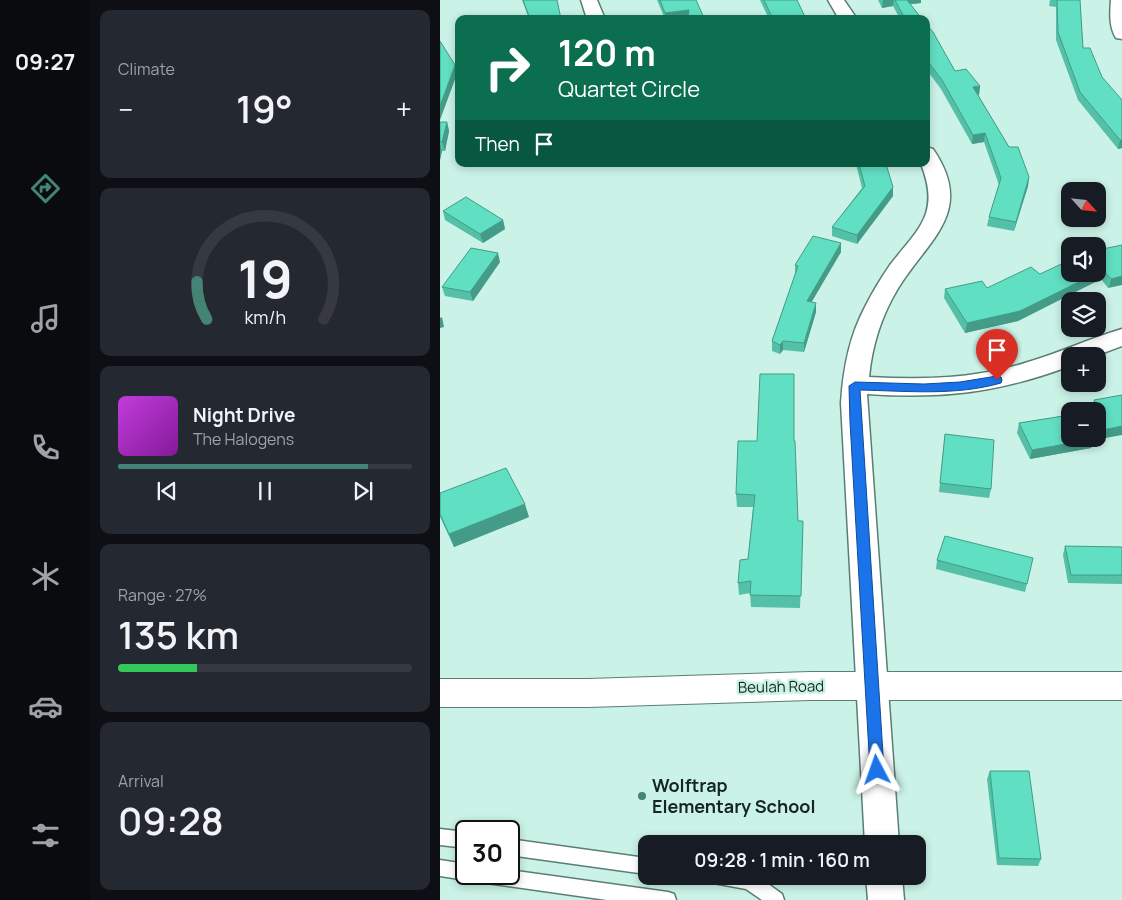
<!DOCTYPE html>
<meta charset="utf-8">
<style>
:root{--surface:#171b24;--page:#242831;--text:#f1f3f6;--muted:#9ea1a6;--line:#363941;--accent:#438474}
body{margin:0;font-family:Manrope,sans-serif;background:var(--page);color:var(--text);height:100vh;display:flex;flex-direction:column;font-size:19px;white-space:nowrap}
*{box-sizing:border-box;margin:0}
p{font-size:16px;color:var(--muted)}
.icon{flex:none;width:28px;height:28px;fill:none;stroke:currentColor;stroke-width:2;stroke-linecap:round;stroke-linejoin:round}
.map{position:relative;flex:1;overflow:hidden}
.drawer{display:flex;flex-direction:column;gap:10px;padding:10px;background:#0d0f14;width:350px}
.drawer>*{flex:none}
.top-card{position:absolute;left:15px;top:15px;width:475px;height:152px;border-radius:10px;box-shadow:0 2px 8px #0003;background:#0b6e4f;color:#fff;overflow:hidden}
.needle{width:32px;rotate:117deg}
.buttons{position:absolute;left:621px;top:182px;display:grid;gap:10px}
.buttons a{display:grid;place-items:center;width:45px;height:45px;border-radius:10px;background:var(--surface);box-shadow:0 2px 8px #0003;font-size:25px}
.speed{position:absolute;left:15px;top:820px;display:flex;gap:10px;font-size:25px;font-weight:700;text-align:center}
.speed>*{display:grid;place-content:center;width:65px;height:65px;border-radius:50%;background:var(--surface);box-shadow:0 2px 8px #0003;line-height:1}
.speed .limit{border:2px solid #111;border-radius:8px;background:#fff;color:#111}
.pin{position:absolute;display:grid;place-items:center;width:42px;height:42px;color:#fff;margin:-51px -21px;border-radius:50% 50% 50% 0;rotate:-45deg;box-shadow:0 0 5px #0007}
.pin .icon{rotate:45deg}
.me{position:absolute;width:55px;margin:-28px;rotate:356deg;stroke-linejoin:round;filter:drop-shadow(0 0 4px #0008)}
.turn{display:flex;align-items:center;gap:18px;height:105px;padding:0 20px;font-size:22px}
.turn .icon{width:65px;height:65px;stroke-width:2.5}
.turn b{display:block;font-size:35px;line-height:42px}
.then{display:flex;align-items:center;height:48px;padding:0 20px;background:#0003;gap:10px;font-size:19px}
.big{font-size:38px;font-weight:600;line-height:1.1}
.drawer .widget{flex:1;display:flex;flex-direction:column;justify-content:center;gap:8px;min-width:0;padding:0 18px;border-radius:10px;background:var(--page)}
.drawer .dial{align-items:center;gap:0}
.dial svg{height:130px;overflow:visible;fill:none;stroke:var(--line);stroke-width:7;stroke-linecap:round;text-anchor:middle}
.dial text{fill:var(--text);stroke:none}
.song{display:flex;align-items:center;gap:15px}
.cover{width:60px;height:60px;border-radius:8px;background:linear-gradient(135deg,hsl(290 70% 55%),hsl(290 70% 35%))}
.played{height:5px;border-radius:2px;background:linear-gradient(90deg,var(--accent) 85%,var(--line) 85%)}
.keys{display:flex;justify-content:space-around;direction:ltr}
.heat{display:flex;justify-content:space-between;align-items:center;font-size:28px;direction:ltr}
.charge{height:8px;border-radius:4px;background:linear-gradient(90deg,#34c759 27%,var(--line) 0)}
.trip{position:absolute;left:198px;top:835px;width:288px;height:50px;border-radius:10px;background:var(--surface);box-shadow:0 2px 8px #0003;font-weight:600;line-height:50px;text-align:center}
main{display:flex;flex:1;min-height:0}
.tab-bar{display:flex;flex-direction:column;width:90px;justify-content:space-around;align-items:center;background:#090b0e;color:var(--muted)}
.tab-bar .icon{width:35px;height:35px}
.tab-bar .on{color:var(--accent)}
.tab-bar b{font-size:22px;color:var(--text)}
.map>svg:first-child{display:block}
</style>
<main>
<nav class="tab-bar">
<b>09:27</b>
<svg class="icon on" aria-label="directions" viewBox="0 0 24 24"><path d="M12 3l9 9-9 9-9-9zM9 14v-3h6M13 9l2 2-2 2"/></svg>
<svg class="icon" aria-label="music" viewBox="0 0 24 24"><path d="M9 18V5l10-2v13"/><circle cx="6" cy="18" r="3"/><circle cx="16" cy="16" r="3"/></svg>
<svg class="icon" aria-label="phone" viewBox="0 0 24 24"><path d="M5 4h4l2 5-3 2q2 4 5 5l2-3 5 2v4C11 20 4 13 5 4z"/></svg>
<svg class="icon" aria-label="climate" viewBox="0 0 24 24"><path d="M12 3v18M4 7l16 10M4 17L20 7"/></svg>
<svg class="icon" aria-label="car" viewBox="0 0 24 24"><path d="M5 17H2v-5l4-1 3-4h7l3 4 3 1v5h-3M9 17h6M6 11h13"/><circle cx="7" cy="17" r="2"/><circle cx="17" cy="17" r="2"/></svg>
<svg class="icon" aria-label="filters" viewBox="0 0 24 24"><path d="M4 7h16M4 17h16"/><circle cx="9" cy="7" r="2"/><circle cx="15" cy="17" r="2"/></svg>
</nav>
<section class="drawer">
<div class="widget"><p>Climate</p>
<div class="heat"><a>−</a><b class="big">19°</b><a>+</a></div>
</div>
<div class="widget dial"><svg viewBox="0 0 100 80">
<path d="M14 69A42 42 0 1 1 86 69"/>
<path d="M14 69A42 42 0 0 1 8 46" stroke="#438474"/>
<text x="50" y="56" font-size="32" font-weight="700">19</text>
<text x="50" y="72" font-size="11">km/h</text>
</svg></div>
<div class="widget">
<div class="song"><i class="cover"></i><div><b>Night Drive</b><p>The Halogens</p></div></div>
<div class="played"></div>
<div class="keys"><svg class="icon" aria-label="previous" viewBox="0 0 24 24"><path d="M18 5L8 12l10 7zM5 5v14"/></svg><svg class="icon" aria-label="pause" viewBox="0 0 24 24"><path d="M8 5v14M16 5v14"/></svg><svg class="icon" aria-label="next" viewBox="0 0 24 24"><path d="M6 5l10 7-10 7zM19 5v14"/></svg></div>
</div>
<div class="widget"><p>Range · 27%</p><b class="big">135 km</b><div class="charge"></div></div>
<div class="widget"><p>Arrival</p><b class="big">09:28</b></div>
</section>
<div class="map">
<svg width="682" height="900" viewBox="0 0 682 900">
<rect width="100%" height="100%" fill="#caf2e6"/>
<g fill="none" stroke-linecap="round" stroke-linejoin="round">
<defs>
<path id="lane" d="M0,829L26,832V848L0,845Z
M69,839L206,858V874L69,855Z
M0,860L26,864V874H69V870L228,892L234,894L236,900H167L39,882L32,877L26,880L0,876Z
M266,876H317L342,894L344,900H322L306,889L268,882Z"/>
<path id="street" d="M141,0H157L165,19H147Z
M388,0H404L417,19H399Z
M671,0H682V39L676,38C669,27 670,12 671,0Z
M486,147L493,149C537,213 486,241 457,290C441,317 432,346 429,377C483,380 536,379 588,362C620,353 650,338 682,329V346L655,356H630V366C558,393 503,399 427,394L459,844H425L401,403C403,370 409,337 425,307C432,293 441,278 450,265C478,229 501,214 481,164H486Z
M426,876H462L464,900H428Z"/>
<path id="secondary" d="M370,672H682V700H370L148,707H0V679H148Z"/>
</defs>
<use href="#lane" stroke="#5a7e74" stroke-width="3"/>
<use href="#street" stroke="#5a7e74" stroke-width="3"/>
<use href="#secondary" stroke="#5a7e74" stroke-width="2"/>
<use href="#lane" fill="#fff" fill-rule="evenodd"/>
<use href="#street" fill="#fff" fill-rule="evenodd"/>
<use href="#secondary" fill="#fff" fill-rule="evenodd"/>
</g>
<path fill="#53c0a7" d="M82,0H117L121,19H89Z
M217,0H256L264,18L225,19Z
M320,0H357L366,19H329Z
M438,0H481V3L470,4L482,19H460L453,6L442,8Z
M610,0H640L643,48L662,77L682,148L678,149L638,100L616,40V7L609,6Z
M486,24L515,71L540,86L539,95H538L569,147L589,177L588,186L574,231L547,226L549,217L559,185L544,142L532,144L501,89L486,69Z
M0,122H7L9,131L5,151H2L0,160Z
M416,164H446L453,196L417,244L392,236V227L422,188Z
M3,211L63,220L65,229L43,243L5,220Z
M401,243V252L371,302L376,303V312L364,352L343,350L340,354L332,351V341L355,274V265Z
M682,245L668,288L661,279L578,321L525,333L504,298L505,289L547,288L600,274Z
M60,262L33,301L5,296L2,287Z
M682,395L654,440L651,448L590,459L577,433L579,423L652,411L651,409L654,400Z
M505,434L551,489L549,498L499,492Z
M354,441L358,521H363L360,608L311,607L310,593L299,595L298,583L308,559L313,507H297L296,494Z
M0,493L89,517L14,547L0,517Z
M625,546L682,547V584L628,583L623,555Z
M593,558L585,592L496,569L497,560Z
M550,771L601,859L598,866L557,865L547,779Z"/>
<path fill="#449c88" d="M443,0H454L453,6L442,8Z
M464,0H481V3L463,5Z
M249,10L250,18L243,19H226L225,13Z
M15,65L17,74L0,120V106Z
M540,86L539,95L532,96L533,87Z
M7,122L9,131L5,151L2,142Z
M545,133L544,142L532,144L533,135Z
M680,140H682V148L678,149Z
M0,143L2,151L0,160Z
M589,177L588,186L574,231L576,222Z
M453,187V196L417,244V235Z
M63,220L65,229L43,243L40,234Z
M401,243V252L367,310V301Z
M58,253L60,262L33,301L30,292Z
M663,270L661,279L578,321L525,333L527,323L655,274H658V273Z
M682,276V285L668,288L671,279Z
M376,303V312L364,352V343Z
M2,317L4,327L0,328V318Z
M343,341V350L340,354V345Z
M682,426V435L654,440L651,448L590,459L592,450L648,439H658V431Z
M85,504L89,517L14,547L9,534Z"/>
<path fill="#61dfc2" stroke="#449c88" d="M83,0H117L121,19H90Z
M220,0H256L264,18H280V19H248L249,10L225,13Z
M324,0H357L366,19H333Z
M455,0H467L482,19H465Z
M617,0H640L643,48H650L662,77L682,100V140H680L640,92L618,32Z
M486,24L493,32L515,71L526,69L540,86L533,87L569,147H578L589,177L576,222L549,217L561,178L545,133L533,135L502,80L486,59Z
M0,41L15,65L0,106Z
M0,122H7L2,142H0Z
M419,164H446L453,187L417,235L392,227L425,186Z
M26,197L63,220L40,234L3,211Z
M373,236L401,243L367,301L376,303L364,343L343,341L340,345L332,341L358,266L355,265Z
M682,245V276L671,279L663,270L658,273V250Z
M31,248L58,253L30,292L2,287Z
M630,260V274H655L580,311L527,323L505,289L542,281L547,288L591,267L600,274Z
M320,374H354V441H355L358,521H363L361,596L310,595L311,581L298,583L300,560L308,559L315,495L296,494L298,441H317Z
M682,395V426L658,431V411H652L660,410L654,400Z
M630,415V439H654L592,450L579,423Z
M505,434L554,440L551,489L500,483Z
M66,468L85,504L9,534L0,514V493Z
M505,536L593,558L587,584L497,560Z
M625,546L682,547V575H631Z
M550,771H589L601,859L559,858Z"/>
<path fill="#1a73e8" stroke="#114b97" d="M557,376L561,377L562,380L561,383C516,396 466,391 420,390L444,770L442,774L437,776L432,774L430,770L410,422L409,386L415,382L484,384L520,382Z"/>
<circle fill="#438474" stroke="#caf2e6" stroke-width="2" cx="202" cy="796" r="5"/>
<g text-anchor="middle" stroke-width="5" stroke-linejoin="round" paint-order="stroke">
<g font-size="15" fill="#162521" stroke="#caf2e6">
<text transform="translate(341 687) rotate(-1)" y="5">Beulah Road</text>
</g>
<g font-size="18" font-weight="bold" fill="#162521" stroke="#caf2e6" text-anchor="start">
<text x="212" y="792">Wolftrap<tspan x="212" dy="21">Elementary School</tspan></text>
</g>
</g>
</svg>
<div class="buttons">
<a><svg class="needle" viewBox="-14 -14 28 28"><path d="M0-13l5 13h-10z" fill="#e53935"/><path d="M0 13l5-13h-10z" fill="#9ea1a6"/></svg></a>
<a><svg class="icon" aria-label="sound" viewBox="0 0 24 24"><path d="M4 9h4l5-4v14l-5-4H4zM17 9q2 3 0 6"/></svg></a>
<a><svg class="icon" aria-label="layers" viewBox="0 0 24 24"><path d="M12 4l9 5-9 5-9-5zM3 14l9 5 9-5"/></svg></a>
<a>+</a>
<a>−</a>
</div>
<div class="speed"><div class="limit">30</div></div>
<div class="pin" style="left:557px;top:380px;background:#d93025"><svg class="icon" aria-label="arrive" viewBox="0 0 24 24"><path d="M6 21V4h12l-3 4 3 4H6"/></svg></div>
<svg class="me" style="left:437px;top:770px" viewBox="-20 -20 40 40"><path d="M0-17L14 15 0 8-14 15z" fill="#1a73e8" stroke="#fff" stroke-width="4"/></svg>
<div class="trip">09:28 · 1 min · 160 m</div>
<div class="top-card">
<div class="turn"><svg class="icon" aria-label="right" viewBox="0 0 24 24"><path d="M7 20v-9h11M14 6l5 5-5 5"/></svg><div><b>120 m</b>Quartet Circle</div></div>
<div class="then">Then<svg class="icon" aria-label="arrive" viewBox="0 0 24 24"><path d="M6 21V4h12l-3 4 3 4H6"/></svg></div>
</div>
</div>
</main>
